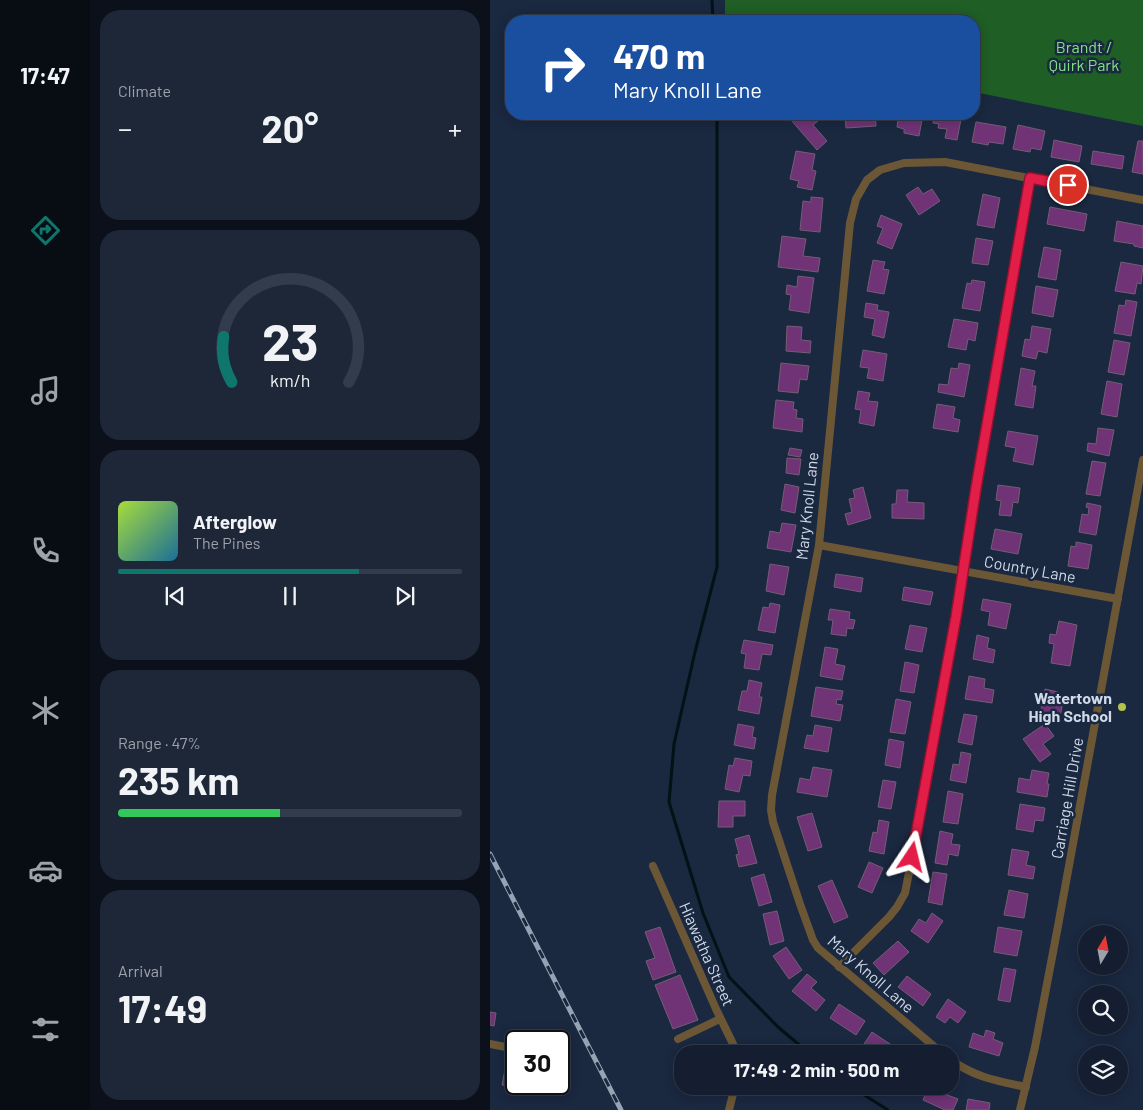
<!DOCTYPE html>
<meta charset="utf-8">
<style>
:root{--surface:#141e30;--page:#1d2738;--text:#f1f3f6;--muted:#9da2ab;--line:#333c4c;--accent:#0f766e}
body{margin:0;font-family:Barlow,sans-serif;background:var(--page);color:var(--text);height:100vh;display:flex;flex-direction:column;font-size:19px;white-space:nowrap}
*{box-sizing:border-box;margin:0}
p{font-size:16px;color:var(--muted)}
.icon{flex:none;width:28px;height:28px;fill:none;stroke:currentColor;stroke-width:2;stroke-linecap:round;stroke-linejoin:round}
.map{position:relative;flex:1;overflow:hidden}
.panel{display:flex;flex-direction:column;gap:10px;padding:10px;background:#0b101a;width:400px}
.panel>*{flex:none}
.hud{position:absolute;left:15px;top:15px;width:475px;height:105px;border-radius:20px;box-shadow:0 2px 12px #0003,0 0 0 1px var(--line);background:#1a4fa0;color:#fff;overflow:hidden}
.needle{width:32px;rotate:10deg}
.fabs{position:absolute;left:588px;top:925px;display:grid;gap:10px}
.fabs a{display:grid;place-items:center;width:50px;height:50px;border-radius:50%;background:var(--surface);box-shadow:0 2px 12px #0003,0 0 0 1px var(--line);font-size:25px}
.speed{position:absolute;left:15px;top:1030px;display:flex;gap:10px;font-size:25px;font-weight:700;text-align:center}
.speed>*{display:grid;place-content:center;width:65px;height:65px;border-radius:50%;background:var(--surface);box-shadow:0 2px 12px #0003,0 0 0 1px var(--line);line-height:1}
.speed .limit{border:2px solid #111;border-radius:8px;background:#fff;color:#111}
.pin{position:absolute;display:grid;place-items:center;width:42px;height:42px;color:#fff;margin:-21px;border:2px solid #fff;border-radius:50%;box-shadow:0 1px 5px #0007}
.me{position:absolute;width:55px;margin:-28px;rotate:10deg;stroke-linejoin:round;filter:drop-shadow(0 0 4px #0008)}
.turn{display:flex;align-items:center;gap:18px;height:105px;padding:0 25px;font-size:22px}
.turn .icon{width:65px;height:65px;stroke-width:2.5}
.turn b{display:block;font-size:35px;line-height:42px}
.big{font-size:38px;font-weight:700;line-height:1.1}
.panel .tile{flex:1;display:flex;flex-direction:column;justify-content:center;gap:8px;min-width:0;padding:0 18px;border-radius:20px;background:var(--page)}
.panel .dial{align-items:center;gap:0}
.dial svg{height:130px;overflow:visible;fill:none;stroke:var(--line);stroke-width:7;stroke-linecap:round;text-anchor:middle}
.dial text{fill:var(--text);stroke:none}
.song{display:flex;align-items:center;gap:15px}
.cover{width:60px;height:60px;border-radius:8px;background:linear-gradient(135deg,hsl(80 70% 55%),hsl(200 70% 35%))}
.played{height:5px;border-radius:2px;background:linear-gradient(90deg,var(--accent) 70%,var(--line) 70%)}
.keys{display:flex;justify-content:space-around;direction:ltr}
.heat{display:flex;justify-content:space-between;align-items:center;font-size:28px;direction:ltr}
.charge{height:8px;border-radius:4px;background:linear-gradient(90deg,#34c759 47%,var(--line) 0)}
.trip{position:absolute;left:184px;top:1045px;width:285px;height:50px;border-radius:20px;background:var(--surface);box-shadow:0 2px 12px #0003,0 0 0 1px var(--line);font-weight:700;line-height:50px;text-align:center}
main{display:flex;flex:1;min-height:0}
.dock{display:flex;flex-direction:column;width:90px;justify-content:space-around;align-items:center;background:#080c13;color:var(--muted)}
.dock .icon{width:35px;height:35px}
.dock .current{color:var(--accent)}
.dock b{font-size:22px;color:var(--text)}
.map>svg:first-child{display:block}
</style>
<main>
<nav class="dock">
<b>17:47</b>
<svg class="icon current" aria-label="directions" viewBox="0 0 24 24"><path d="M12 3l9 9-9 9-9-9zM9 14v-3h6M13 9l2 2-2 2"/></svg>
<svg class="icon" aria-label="music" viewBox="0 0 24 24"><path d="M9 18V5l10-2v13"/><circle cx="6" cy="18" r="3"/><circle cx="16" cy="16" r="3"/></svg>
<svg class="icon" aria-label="phone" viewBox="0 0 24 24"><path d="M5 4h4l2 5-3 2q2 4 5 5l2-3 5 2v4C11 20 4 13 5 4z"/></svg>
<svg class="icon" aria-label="climate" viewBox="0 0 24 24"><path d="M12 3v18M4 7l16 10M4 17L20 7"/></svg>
<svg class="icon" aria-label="car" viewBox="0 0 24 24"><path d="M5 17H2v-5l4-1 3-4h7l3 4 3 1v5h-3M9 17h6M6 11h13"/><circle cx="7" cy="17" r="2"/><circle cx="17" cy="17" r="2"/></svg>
<svg class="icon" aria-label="filters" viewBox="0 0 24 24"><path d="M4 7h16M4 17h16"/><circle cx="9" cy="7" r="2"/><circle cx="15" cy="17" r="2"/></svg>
</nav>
<section class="panel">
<div class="tile"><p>Climate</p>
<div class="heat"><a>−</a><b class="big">20°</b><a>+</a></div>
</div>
<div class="tile dial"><svg viewBox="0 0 100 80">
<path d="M14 69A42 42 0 1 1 86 69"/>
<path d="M14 69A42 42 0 0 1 9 41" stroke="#0f766e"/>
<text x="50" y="56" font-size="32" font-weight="700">23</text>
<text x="50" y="72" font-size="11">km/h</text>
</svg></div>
<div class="tile">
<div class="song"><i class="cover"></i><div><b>Afterglow</b><p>The Pines</p></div></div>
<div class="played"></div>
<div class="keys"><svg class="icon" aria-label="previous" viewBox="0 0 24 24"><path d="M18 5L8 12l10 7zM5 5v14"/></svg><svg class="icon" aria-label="pause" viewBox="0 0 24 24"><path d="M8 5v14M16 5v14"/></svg><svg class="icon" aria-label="next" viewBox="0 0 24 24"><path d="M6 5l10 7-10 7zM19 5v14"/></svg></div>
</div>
<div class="tile"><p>Range · 47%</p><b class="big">235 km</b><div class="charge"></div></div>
<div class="tile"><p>Arrival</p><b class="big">17:49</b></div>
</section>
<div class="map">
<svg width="653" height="1110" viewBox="0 0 653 1110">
<rect width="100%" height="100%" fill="#1a2840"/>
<path fill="#1f5e25" d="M235,0H653V126L484,92V21H235Z"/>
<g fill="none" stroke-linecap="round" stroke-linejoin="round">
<path stroke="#021215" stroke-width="3" d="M222,0L223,21
M227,114V567L205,652L184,744L179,802L213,913L239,977L288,1027L320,1054
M360,1086L398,1110"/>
</g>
<path fill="#6f3376" stroke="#745d76" d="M308,114H333L335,115L323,125L337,141L327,150L301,120Z
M355,114H385L386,126L356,128Z
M409,114H433L429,136L414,133V129L407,127Z
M444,114H472L467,140L455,138L457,129L448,128L449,124L443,123Z
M486,122L516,127L513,144L499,142L498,145L482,142Z
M528,125L555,131L551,150L541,148L540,152L523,149Z
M564,140L592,146L589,162L561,157Z
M648,141H653V174L642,172Z
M306,151L325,154L322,170L326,171L322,190L307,187L309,181L300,179Z
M603,151L634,156L632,169L601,164Z
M428,187L433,194L442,189L450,201L429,215L416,195Z
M493,194L510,198L504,228L487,225Z
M321,197L333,198L330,232L310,230L313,201L321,202Z
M560,207L597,214L594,231L557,224Z
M391,215L412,224L402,249L387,243L393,228L387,226Z
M627,221L653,226V248L644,246V244L624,241Z
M292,236L316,239L313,256L330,258L328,272L288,267Z
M486,238L503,241L498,265L482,263Z
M554,247L571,250L566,280L548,277Z
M383,260L395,262L393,269L399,270L394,294L377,291Z
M631,262L653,266L651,284L647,283L645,294L625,291Z
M308,276L324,278L319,313L299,310L301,295L296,294L297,285L307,287Z
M482,280L495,282L490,311L472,308L477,283L481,284Z
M546,286L568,290L563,317L542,313Z
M636,300L647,302L641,336L624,333L629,305L635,306Z
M376,303L388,305L387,310L399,312L394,338L382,335L385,319L374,317Z
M464,319L488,323L485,341L478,339L476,350L458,347Z
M297,326L312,327L311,340L321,341L320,353L296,351Z
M542,326L561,329L557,353L548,351L546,359L532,356L535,339L540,340Z
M624,340L640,343L634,375L618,372Z
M373,350L397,354L393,381L377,378L379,368L370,367Z
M291,363L319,366L317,380L310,379L308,393L288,391Z
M469,363L480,365L474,397L448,392L449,384L458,385L461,368L468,369Z
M531,368L545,371L542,386H546L543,408L525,405Z
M617,381L632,384L627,417L611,414Z
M368,391L380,393L378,401L388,402L384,426L369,423L371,410L365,409Z
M286,400L304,402L303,409L307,410L306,418L313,419L312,432L283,428Z
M447,404L465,407L463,418L470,420L468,432L443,428Z
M608,428L624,430L619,456L597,451L598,443L606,444Z
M518,431L548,436L543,465L523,461L526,448L515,446Z
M300,448L312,450L310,457L298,455Z
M297,458L311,459L309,475L296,473Z
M602,461L616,463L610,496L596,494Z
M295,484L309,487L305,513L291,510Z
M508,485L530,488L528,503L523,502L521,516L509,515L511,501L506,500Z
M373,487L381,518L358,525L355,514L362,512L359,499L365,498L363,490Z
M407,490H418L417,502L434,503V519L402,518V504H406Z
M597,503L611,506L606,535L589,532L592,514L598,515L599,508L596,507Z
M292,523L306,525L301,552L277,548L280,531L290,533Z
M505,529L532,534L528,554L501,549Z
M586,542L602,545L598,569L578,566L581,546L586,547Z
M280,564L299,567L294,595L276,591Z
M346,574L373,578L371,592L344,587Z
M414,587L443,592L440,605L412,600Z
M493,599L521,604L516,629L498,625L500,612L491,610Z
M280,603L290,605L285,633L268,630L273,607L279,608Z
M340,609L360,612L359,619L365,620L363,629L357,628L356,636L341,634L343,620H338Z
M569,621L587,625L580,666L561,663L564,644L559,643L560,634L566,635Z
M420,625L437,628L432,652L415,649Z
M487,635L499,638L497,648L505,650L503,663L483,659Z
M254,640L283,645L281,655L272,654L269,670L254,668L256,654L251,653Z
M335,647L348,649L345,664L355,666L352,680L330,676Z
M415,662L429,665L424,693L410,691Z
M479,676L495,679L494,688L504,690L502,703L475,699Z
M259,680L272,683L269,697H272L269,714L248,710L252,691H257Z
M326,687L353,691L351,700L347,699L346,704L353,705L350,721L321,716Z
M555,689L568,692L566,705L572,706L570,718L550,715Z
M406,699L421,702L415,734L400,732Z
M474,714L487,716L482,745L468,742Z
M248,724L264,727L262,737L266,738L264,749L244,745Z
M555,724L564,736L553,744L561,754L550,762L533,739Z
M325,725L342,728L338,752L314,748L317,735L323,736Z
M399,739L414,742L410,768L395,765Z
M471,752L481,754L476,783L460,780L463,764L469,765Z
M245,758L262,761L260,776L253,775L249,792L235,789L239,765L243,766Z
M323,767L342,770L337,797L307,792L310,778L320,780Z
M542,770L559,773L557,784H559L557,797L527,792L529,778L540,780Z
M393,780L406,782L401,809L388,807Z
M458,791L473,794L468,824L453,822Z
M229,801H255V816H243V827H228Z
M530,804L555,808L553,821L545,820L543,832L526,829Z
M322,813L332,847L318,851L307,817Z
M389,820L399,822L394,854L379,851L383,832L387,833Z
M450,831L463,834L461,844L470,845L468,856L459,854L457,865L445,863Z
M259,835L267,863L249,867L246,855L249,854L245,839Z
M522,849L539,852L536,865L545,867L543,879L518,875Z
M379,862L393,868L382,893L368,887Z
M443,872L457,874L452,905L438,902Z
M274,874L282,902L269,906L261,878Z
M342,880L358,917L344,923L328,886Z
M519,890L538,894L534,918L514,915Z
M287,911L294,941L280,945L273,914Z
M442,913L453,921L438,943L421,931L429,919L436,923Z
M170,927L186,972L163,980L156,961L165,958L155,932Z
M508,927L532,931L527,956L504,952Z
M408,941L419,952L394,975L383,963Z
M296,947L312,970L299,979L283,956Z
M514,968L526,970L520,1002L508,1000Z
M317,974L327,982L321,988L335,1000L326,1011L302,991Z
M190,975L208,1020L183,1029L165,985Z
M417,976L441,994L433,1006L408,987Z
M458,999L476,1012L468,1023L460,1017L455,1023L446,1017Z
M349,1004L375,1021L366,1035L340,1018Z
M0,1012L6,1013L4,1026L0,1025Z
M496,1030L505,1033L503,1039L513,1043L509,1056L479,1047L483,1033L494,1037Z
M382,1032L406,1048L402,1054H382L372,1047Z
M15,1070L26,1071V1084H50L49,1091L12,1085Z
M439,1086H448L453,1089L452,1093L468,1099L463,1110H455L433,1100Z
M478,1099L500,1103L499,1110H476Z"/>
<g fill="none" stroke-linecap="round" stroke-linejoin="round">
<path stroke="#6b5735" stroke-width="8" d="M329,545L628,599
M163,866L226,1009L244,1046L245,1054
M349,967L399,917L407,907L415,893C462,656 498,416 540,178
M188,1039L230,1019
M0,1044L26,1049
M453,1054L328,948L323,940L310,904L283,822L281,810L282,795L329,545L360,223L366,199L377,180L390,170L414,163L455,162L653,200
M460,1059C483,1077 508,1081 536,1087
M239,1110L245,1086
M530,1110L545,1047L568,926L653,460"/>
<defs>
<path id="rail" d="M0,854L131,1110"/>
</defs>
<use href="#rail" stroke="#97a3b4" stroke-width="5"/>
<use href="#rail" stroke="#1a2840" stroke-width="3" stroke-dasharray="9" stroke-linecap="butt"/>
</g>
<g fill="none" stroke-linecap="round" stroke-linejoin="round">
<defs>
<path id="route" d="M422,857L466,617L486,488L540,178L578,185"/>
</defs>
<use href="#route" stroke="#92132f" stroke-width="12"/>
<use href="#route" stroke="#e11d48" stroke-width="9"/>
</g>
<circle fill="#b3c24b" stroke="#1a2840" stroke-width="2" cx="632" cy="707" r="5"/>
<g text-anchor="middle" stroke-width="5" stroke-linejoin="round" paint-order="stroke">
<g font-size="16" fill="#82e186" stroke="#1a2840">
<text x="594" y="53">Brandt /<tspan x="594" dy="18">Quirk Park</tspan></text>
</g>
<g font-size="16" fill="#cfd9e8" stroke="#1a2840">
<text transform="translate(317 506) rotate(-84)" y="6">Mary Knoll Lane</text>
<text transform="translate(540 569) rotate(10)" y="6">Country Lane</text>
<text transform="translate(577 798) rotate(-80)" y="6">Carriage Hill Drive</text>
<text transform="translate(217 954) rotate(66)" y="6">Hiawatha Street</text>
<text transform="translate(381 974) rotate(41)" y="6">Mary Knoll Lane</text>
</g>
<g font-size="16" font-weight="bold" fill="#cfd9e8" stroke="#1a2840" text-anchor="end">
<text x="622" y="704">Watertown<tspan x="622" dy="18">High School</tspan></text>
</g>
</g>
</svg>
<div class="fabs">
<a><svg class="needle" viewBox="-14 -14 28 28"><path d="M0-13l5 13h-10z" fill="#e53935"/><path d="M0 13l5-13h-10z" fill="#9da2ab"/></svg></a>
<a><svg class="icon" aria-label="search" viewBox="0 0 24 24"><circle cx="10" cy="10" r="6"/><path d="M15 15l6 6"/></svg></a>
<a><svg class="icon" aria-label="layers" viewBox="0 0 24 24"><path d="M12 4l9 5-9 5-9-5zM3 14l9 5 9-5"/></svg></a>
</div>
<div class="speed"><div class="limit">30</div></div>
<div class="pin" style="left:578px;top:185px;background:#d93025"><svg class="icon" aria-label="arrive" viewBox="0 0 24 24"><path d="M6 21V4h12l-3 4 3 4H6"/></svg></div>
<svg class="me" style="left:422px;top:857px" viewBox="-20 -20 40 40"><path d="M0-17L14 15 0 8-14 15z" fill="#e11d48" stroke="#fff" stroke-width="4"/></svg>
<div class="trip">17:49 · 2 min · 500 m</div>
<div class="hud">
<div class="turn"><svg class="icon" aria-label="right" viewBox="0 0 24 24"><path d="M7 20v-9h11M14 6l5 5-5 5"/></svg><div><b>470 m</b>Mary Knoll Lane</div></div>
</div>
</div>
</main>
